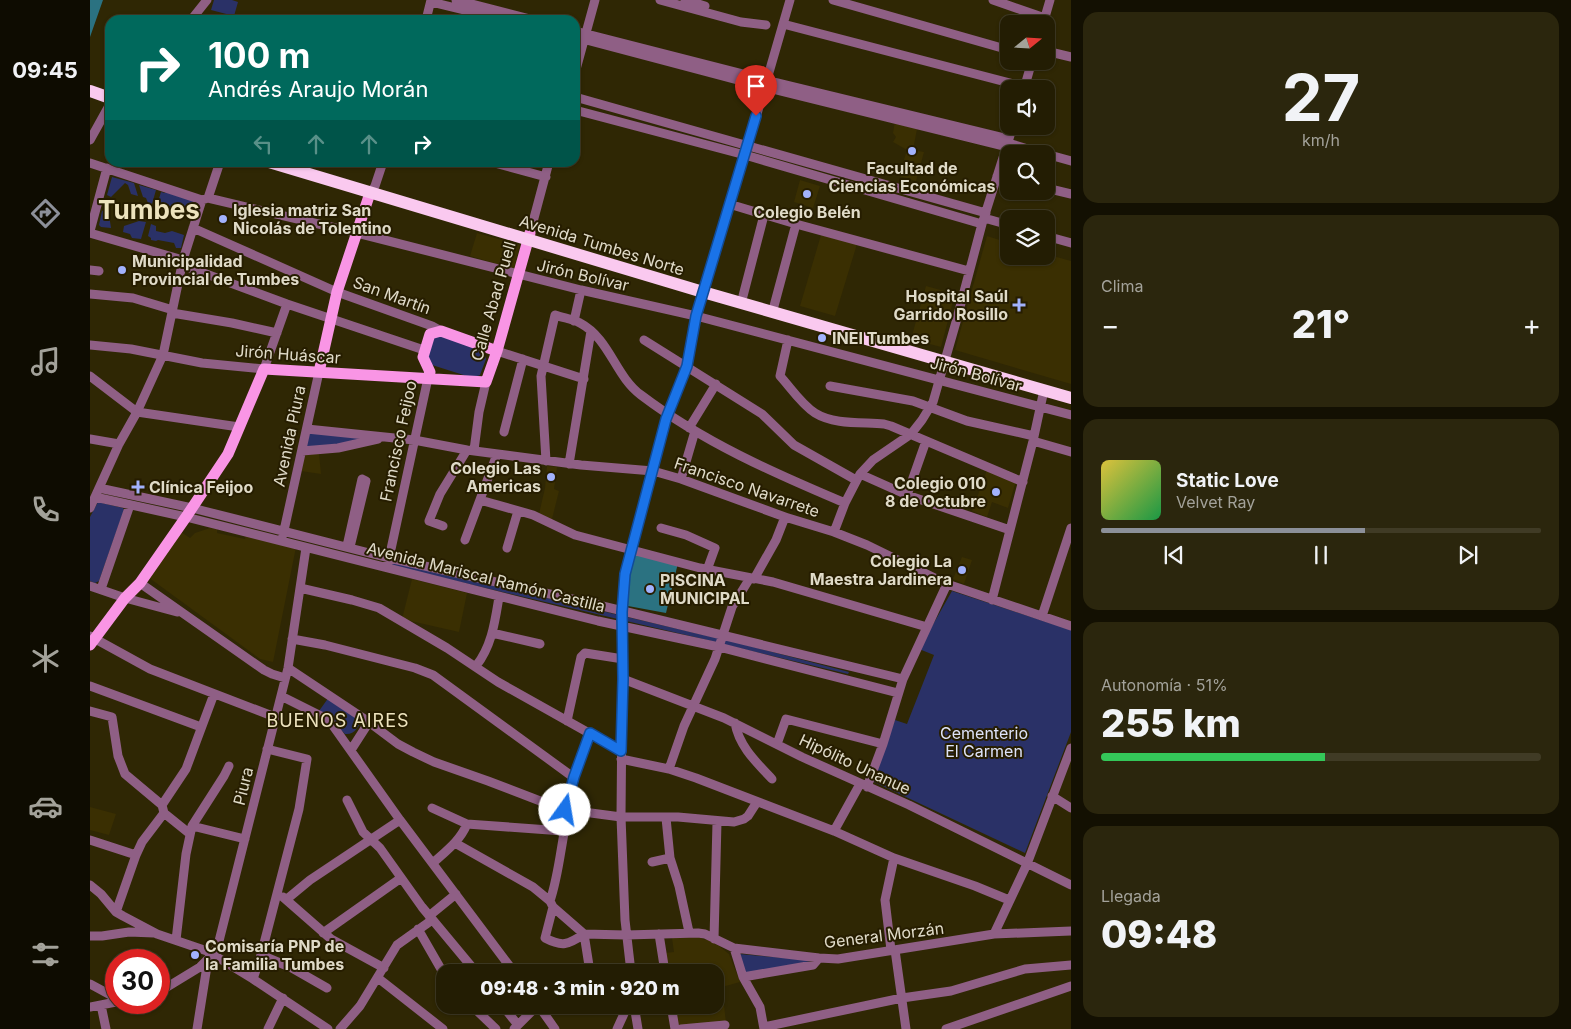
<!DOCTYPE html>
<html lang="es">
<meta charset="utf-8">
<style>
:root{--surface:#231d03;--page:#2b260d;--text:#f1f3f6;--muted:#a3a29a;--line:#403b25;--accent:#8c9099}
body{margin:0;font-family:Inter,sans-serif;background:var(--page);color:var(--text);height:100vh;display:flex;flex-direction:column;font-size:19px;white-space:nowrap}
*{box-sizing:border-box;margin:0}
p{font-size:16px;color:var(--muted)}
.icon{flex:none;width:28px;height:28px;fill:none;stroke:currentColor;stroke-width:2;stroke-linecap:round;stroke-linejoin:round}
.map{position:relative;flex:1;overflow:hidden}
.panel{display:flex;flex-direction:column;gap:12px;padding:12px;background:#131002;width:500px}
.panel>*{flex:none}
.banner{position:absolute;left:15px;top:15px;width:475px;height:152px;border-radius:15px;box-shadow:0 1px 4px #0004,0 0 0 1px var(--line);background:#00695c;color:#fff;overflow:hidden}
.needle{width:32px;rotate:72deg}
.fabs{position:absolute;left:910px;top:15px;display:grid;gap:10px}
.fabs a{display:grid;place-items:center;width:55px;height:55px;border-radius:10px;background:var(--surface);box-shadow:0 1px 4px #0004,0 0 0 1px var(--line);font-size:25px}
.speed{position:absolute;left:15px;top:949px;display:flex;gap:10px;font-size:25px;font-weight:700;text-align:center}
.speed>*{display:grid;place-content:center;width:65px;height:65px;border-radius:50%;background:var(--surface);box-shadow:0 1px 4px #0004,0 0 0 1px var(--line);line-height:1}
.speed .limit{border:8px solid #d22;background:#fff;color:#111}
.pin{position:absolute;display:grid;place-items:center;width:42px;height:42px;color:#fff;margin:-51px -21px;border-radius:50% 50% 50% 0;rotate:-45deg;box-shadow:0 0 5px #0007}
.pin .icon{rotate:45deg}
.me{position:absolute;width:55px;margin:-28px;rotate:13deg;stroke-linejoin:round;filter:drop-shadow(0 0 4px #0008)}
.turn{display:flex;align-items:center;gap:18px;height:105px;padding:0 20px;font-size:22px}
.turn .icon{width:65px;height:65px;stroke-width:2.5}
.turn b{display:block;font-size:35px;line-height:42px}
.lanes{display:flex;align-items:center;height:48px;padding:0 20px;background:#0003;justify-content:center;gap:25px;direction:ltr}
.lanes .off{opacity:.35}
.big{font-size:38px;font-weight:800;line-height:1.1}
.panel .widget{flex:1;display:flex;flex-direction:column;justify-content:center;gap:8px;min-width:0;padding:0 18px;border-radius:15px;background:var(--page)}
.panel .dial{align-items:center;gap:0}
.dial b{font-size:65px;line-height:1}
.song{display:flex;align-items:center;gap:15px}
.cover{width:60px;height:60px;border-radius:8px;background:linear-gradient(135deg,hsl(50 70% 55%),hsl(140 70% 35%))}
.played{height:5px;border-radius:2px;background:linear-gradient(90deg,var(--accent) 60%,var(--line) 60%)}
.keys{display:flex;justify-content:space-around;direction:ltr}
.heat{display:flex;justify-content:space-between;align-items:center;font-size:28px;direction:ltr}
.charge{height:8px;border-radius:4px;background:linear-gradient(90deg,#34c759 51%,var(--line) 0)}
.trip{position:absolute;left:346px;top:964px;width:288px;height:50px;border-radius:15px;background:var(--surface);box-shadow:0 1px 4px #0004,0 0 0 1px var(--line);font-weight:800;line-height:50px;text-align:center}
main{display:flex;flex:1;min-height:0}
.menu{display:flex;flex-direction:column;width:90px;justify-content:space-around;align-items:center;background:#0e0c01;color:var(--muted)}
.menu .icon{width:35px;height:35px}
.menu .on{color:var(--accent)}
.menu b{font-size:22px;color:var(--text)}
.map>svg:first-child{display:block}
</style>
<main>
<nav class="menu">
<b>09:45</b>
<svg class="icon on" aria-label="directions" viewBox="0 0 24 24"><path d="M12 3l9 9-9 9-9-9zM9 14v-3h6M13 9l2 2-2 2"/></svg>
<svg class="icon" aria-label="music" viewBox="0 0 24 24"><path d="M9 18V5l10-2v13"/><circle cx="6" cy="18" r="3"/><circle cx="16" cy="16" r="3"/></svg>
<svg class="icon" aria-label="phone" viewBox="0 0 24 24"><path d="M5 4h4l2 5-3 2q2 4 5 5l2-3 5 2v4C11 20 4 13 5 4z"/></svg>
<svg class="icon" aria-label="climate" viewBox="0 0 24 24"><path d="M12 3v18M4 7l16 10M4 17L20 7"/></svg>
<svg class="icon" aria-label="car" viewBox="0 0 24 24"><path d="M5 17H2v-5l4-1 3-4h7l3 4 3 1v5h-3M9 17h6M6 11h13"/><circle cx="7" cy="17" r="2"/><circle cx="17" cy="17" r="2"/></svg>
<svg class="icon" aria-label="filters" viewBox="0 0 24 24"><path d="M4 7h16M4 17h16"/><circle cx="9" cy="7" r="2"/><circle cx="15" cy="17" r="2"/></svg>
</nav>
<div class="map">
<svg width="981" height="1029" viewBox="0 0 981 1029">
<rect width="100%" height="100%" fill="#2f2704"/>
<path fill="#3a2f02" d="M805,121L827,129L823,150L834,152L826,181L809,176L817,150L803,142L806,137L803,133Z
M710,180L730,186L723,208L704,202Z
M387,233L430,245L424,269L380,256Z
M731,235L767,244L745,316L710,306Z
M897,236L919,243V256H956V254L981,261V384L865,350Z
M836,286L865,294L851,347L821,339Z
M229,453L231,474L211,471L215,455Z
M457,466L467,467L464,489L469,491L462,519L449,514L455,488Z
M897,470L926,481L918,508L902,502L897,517L882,511Z
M120,528L127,529V533L155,539L156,534L206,547L183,662L170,659L58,577L91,532L100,538L105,533Z
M872,557L882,560L874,584L863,579Z
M322,579L377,593L369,632L312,619Z
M0,807L26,814L19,835L0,830Z
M592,936L611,937L612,939L618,940L629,946L639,954L650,982L632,987L636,1023L587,1028L583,1005H625V972H578L574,953L584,952L582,938Z"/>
<path fill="#2a3167" d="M124,0H142L148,2L144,16L121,10Z
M22,177L44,183L48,196L41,194L38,185L35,183L21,197L17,195Z
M49,185L66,190L62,204L58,203L56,198L53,197Z
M77,190L105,201L100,215L96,217L84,213L80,206L75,204L67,205L71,192L75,193Z
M18,208L21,228L11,227L9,225L12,211Z
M49,221L56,222L51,239L42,238L40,234L33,232L34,226Z
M61,224L66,226V231L75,233L82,231L94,235L91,248H86L84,243L68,240L66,241L61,240V238L58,236Z
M348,335L394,351L396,359L390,375L383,378L342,365L335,354L341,337Z
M220,431L273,439L274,440L216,449Z
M8,502L33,508L34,510L9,581L5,583L0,581V517Z
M299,561L631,639L630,643L298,565Z
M862,591L981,630V732L935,853L782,781L805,720L817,724L844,655L829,649Z
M633,639L759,672L758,674L632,644Z
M239,697L273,719C268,727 265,735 255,734L242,721L229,711Z
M649,954L719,960L721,961L656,974Z"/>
<path fill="#2b7281" d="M0,0H13L0,37Z
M545,551L588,563L576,613L538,606L539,572Z"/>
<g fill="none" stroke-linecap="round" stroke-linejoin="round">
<path stroke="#8f5f85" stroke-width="9" d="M366,0L444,20
M570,0L651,22L676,25
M595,0L615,6
M743,0L919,50
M903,0L955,18
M341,2L415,20
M101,20L117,0
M336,20L341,0
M693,24L935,87
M953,24L960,0
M485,31L676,80L919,139
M485,37L674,87L917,147
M956,51L981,57
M485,73L505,0
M934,89L942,61
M485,97L896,213
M485,110L655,155L892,224
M0,140L20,104
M918,143L954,154
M956,154L981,161
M401,162L456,177
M0,163L112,200L118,198L267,233L491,290L606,316L981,415
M907,176L919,179
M956,188L981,194
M280,193L285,186L293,162
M118,198L130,162
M639,204L706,224L879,271
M894,218L919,225
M103,228L247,292L342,326L351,331
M0,231L17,168
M0,233L93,260
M440,233L459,162
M956,236L981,243
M92,265L197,304L334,350
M0,270L9,271
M0,294L43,298L83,310
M653,296L674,215
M684,306L706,224
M82,313L142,323L187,333
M484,321L491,290
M554,340L672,414L704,445L766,480
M698,340L690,376C701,388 711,404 725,413C744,425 773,422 794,424L801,426L933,482
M0,345L41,349L112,363L174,369L197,304
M407,351L494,379
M0,376L47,412L149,427
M740,386L823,401L877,421L944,436
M599,428L626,384
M217,429L324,440L377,450L491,465L563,471L591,479L695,517L744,532L777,545L857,584L981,626
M414,432L433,359
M0,439L29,444
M943,441L981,452
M384,450L389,412L396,382
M212,451L248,448L288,439
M456,461L451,376L465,315C473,318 483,319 490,323C520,339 525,376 551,395C613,442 684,473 755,503
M479,464L501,331
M770,474L817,495L920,530
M591,479L605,431
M9,488L102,508L299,558L500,603L813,679
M817,495L836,441
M5,497L96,517L508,621L629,647L808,693
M390,500L443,515L485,535L610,568L683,582L837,627
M0,508L29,444L47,412L73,355L93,260L112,200
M353,526L339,521L350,494L377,450
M571,528L596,535L625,548L617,570
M744,532L755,503L770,474L783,460L821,434L832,420L843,402L866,322L892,224L923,126
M193,535L229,372
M375,540L407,454
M257,546L272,479L276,481L260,547
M417,548L428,511
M298,563L338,378
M664,579L686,540L695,517
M50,583L174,670L182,674L195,678
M0,586L35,598L87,612
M210,588L262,600L289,608L357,648L408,682L531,751
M11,589L40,505
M902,600L943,441L954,390
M952,616L981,528
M402,633L450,644
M0,636L60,669L185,717
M202,639L235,645L325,668L343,675L483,777
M386,666C402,646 405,621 409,597
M198,668L276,720L308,744L323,752L344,762L398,781L471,809L531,817H588L644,822L654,819L658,816L667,802
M533,679L634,718L712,757L819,805L981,885
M0,686L111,727
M191,696L235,718L241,723L310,820L424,972
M0,711L22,717L28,756L35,774L72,805L74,813L100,834
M477,721L491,657L495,653L533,659
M645,723C649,746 666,762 682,779
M687,744L696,719L793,744
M261,750L279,722
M531,759L579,769L606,778L744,831L804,858L885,886L919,900
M579,769L594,726L625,659L642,607L660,578
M777,787L793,744L813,679L857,584
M962,796L981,808
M257,800L273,832L290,848L332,907L386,972
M72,805L96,769L124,694
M342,808L377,824L473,831
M475,810L483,777L500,733
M576,818L580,858L589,886L599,932
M102,826L155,839
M744,831L770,784
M0,840L46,855
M365,843L443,887L460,901L463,907L494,934L500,972
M562,862L580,858
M343,863C356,851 370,841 377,824
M0,885L11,894L26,912L33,916L67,934L117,951L163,979L238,1029
M193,897L241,939L294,968
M197,899L220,880L310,820
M460,901C470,871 471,840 479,810
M463,907L455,938C472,947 478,945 494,934
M26,912L46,855L52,842L74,813
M339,916L366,894
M328,929L355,976
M233,933L311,878
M494,934L536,935L608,933L615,934L644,948L729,958L748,959L904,934L981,931
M569,934L575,972
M904,934L937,864L981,748
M0,936H12L39,932L64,933
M624,939L627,822
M86,940L96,854L102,826L134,776L139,766
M644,948L653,977L670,1007L674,1029
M801,950L795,900L804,858
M805,950L816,1029
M171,955L202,968L237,988
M541,972L535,920L531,817L533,593L535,574L576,419L597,366L606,316L611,296L658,145L700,0
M653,977L723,965L729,958
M288,978L353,1029
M163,979L171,955L209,809L217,759L177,749
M0,984L26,998
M69,992L110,967L119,958
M11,1005L16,1029
M381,1005L406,1029
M412,1005L428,1025
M544,1005L548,1029
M581,1005L585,1029
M0,1007L26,1002
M674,1027L812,998L861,991L935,969L981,965
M107,1029L117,966L128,945L198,668L216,548
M178,1029L193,998
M250,1029L270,1006L307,945L342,920
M424,1029L448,1005L465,1029
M527,1029L538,1005
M591,1029L635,1025
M856,1029L981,986"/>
<path stroke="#f995e5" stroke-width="11" d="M229,372L247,292L280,193
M338,378L340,372L333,357L340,334L351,331L407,351
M0,645L35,598L50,583L96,517L138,454L174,369L396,382L407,351L440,233"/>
<path stroke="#fac9ef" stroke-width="12" d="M0,91L20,98
M179,162L613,292L981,398"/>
</g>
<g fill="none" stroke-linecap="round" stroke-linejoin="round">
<defs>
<path id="route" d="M475,810L484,777L500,733L531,751L533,679L532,612L535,574L576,419L597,366L606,316L666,116"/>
</defs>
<use href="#route" stroke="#114b97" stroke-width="12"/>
<use href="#route" stroke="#1a73e8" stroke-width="9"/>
</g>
<g fill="#a2b2fd" stroke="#261d00" stroke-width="2">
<circle cx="822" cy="151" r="5"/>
<circle cx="717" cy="194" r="5"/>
<circle cx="133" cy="219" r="5"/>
<circle cx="32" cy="270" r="5"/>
<path d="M926.5 297.5h5v5h5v5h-5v5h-5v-5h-5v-5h5z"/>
<circle cx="732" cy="338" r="5"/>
<circle cx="461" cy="477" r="5"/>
<path d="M45.5 479.5h5v5h5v5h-5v5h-5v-5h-5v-5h5z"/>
<circle cx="906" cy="492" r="5"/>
<circle cx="872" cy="570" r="5"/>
<circle cx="560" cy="589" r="5"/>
<circle cx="105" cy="955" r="5"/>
</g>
<g text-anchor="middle" stroke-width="4" stroke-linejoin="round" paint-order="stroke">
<g font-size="16" font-weight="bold" fill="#e0dbc8" stroke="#261d00" text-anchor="start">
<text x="822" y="174" text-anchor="middle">Facultad de<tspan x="822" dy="18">Ciencias Económicas</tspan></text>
<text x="143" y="216">Iglesia matriz San<tspan x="143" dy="18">Nicolás de Tolentino</tspan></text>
<text x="717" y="218" text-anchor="middle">Colegio Belén</text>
<text x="42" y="267">Municipalidad<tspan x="42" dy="18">Provincial de Tumbes</tspan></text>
<text x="918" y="302" text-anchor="end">Hospital Saúl<tspan x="918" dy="18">Garrido Rosillo</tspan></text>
<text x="742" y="344">INEI Tumbes</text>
<text x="451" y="474" text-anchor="end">Colegio Las<tspan x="451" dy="18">Americas</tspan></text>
<text x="896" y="489" text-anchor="end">Colegio 010<tspan x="896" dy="18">8 de Octubre</tspan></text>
<text x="59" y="493">Clínica Feijoo</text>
<text x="862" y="567" text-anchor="end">Colegio La<tspan x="862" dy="18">Maestra Jardinera</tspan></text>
<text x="570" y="586">PISCINA<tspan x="570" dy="18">MUNICIPAL</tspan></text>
<text x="115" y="952">Comisaría PNP de<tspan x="115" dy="18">la Familia Tumbes</tspan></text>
</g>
<g font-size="16" fill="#e0dbc8" stroke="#261d00">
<text transform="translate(512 245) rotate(17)" y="6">Avenida Tumbes Norte</text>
<text transform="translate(493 275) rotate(13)" y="6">Jirón Bolívar</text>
<text transform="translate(302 295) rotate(20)" y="6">San Martín</text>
<text transform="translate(403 301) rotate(-74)" y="6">Calle Abad Puell</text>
<text transform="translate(198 354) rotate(4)" y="6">Jirón Huáscar</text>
<text transform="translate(886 374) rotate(15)" y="6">Jirón Bolívar</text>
<text transform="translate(199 436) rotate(-78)" y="6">Avenida Piura</text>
<text transform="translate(308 441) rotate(-78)" y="6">Francisco Feijoo</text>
<text transform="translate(657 487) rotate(19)" y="6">Francisco Navarrete</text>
<text transform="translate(396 577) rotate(14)" y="6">Avenida Mariscal Ramón Castilla</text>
<text transform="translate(765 764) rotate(25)" y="6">Hipólito Unanue</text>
<text transform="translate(153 786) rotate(-76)" y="6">Piura</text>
<text transform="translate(794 935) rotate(-7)" y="6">General Morzán</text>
</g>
<g font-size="16" fill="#dee3f9" stroke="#261d00">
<text x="894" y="739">Cementerio<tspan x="894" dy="18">El Carmen</tspan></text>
</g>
<g font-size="18" letter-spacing="1" fill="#ede3bd" stroke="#261d00">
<text x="248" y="727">BUENOS AIRES</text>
</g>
<g font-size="26" font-weight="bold" fill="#ede3bd" stroke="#261d00">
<text x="59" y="219">Tumbes</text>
</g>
</g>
</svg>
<div class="fabs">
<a><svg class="needle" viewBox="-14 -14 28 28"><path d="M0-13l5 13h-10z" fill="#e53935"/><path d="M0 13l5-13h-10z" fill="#a3a29a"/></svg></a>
<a><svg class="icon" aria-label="sound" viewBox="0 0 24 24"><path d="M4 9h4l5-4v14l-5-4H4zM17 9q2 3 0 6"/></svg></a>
<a><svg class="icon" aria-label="search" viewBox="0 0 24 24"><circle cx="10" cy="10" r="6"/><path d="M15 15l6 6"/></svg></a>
<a><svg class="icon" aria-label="layers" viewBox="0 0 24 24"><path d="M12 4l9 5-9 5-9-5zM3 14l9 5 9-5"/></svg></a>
</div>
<div class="speed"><div class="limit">30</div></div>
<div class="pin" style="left:666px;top:116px;background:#d93025"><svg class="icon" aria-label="arrive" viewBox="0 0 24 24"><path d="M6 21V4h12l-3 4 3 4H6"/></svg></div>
<svg class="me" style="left:475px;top:810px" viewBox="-20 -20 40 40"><circle r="19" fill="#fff"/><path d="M0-13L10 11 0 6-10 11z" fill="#1a73e8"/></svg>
<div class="trip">09:48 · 3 min · 920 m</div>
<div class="banner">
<div class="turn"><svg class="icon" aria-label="right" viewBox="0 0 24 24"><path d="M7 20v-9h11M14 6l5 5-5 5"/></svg><div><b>100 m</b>Andrés Araujo Morán</div></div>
<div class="lanes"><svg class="icon off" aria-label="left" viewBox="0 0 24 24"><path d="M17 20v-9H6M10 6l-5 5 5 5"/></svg><svg class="icon off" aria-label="ahead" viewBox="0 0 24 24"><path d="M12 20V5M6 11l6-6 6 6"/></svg><svg class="icon off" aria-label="ahead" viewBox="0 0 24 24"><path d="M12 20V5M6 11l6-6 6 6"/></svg><svg class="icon" aria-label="right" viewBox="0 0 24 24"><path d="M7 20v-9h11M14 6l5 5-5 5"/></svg></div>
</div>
</div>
<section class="panel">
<div class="widget dial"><b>27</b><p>km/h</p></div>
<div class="widget"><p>Clima</p>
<div class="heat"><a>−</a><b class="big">21°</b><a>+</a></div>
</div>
<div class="widget">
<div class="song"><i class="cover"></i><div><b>Static Love</b><p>Velvet Ray</p></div></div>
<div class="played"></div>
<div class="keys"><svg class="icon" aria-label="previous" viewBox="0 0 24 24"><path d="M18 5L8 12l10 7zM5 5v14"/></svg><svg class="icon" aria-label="pause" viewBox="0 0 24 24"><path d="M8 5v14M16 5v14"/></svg><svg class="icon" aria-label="next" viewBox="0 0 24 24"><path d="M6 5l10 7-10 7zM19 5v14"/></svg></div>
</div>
<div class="widget"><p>Autonomía · 51%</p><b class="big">255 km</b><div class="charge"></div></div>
<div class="widget"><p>Llegada</p><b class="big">09:48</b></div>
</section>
</main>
